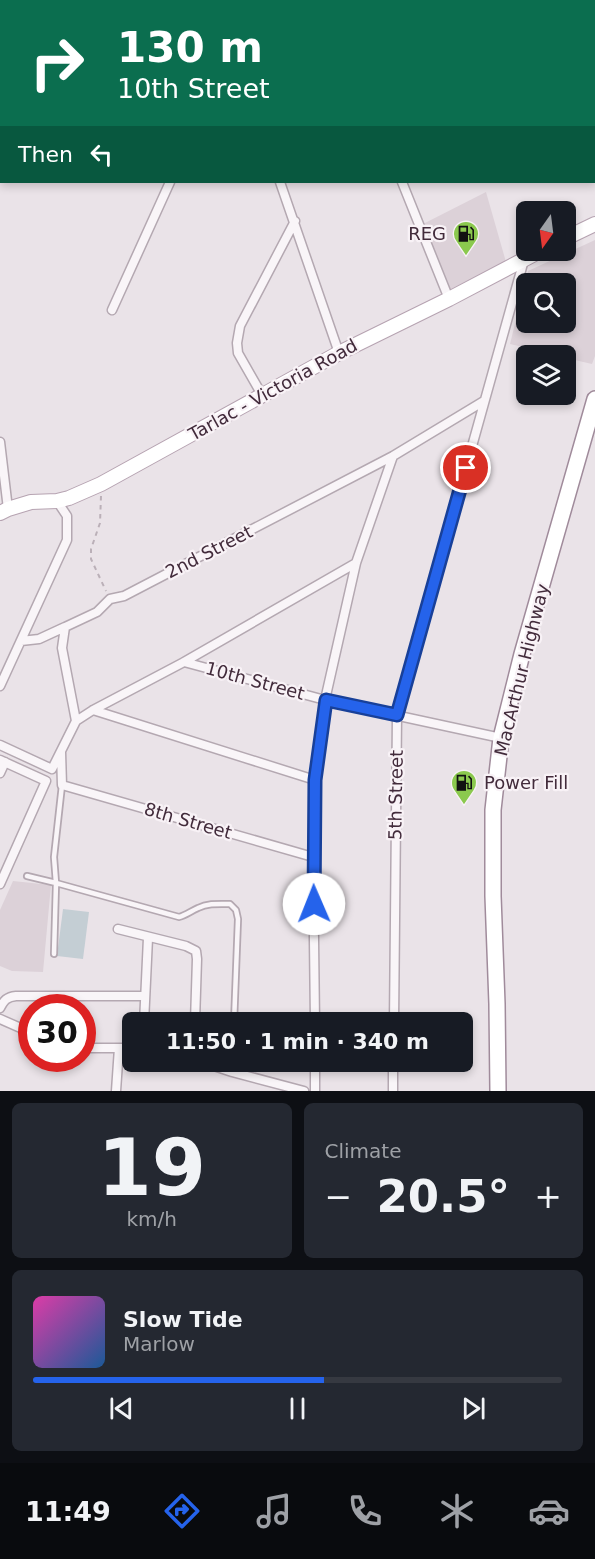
<!DOCTYPE html>
<meta charset="utf-8">
<style>
:root{--surface:#171b24;--page:#242831;--text:#f1f3f6;--muted:#9ea1a6;--line:#363941;--accent:#2563eb}
body{margin:0;font-family:"DejaVu Sans",sans-serif;background:var(--page);color:var(--text);height:100vh;display:flex;flex-direction:column;font-size:22px;white-space:nowrap}
*{box-sizing:border-box;margin:0}
p{font-size:20px;color:var(--muted)}
.icon{flex:none;width:33px;height:33px;fill:none;stroke:currentColor;stroke-width:2;stroke-linecap:round;stroke-linejoin:round}
.map{position:relative;height:1091px;overflow:hidden}
.side{display:flex;flex-direction:column;gap:12px;padding:12px;background:#0d0f14;flex:1}
.side>*{flex:none}
.top-card{position:absolute;left:0px;top:0px;width:596px;height:183px;box-shadow:0 3px 9px #0003;background:#0b6e4f;color:#fff;overflow:hidden}
.needle{width:39px;rotate:194deg}
.buttons{position:absolute;left:516px;top:201px;display:grid;gap:12px}
.buttons a{display:grid;place-items:center;width:60px;height:60px;border-radius:9px;background:var(--surface);box-shadow:0 3px 9px #0003;font-size:30px}
.speed{position:absolute;left:18px;top:994px;display:flex;gap:12px;font-size:30px;font-weight:700;text-align:center}
.speed>*{display:grid;place-content:center;width:78px;height:78px;border-radius:50%;background:var(--surface);box-shadow:0 3px 9px #0003;line-height:1}
.speed .limit{border:9px solid #d22;background:#fff;color:#111}
.pin{position:absolute;display:grid;place-items:center;width:51px;height:51px;color:#fff;margin:-26px;border:3px solid #fff;border-radius:50%;box-shadow:0 2px 6px #0007}
.me{position:absolute;width:66px;margin:-33px;rotate:359deg;stroke-linejoin:round;filter:drop-shadow(0 0 4px #0008)}
.turn{display:flex;align-items:center;gap:21px;height:126px;padding:0 18px;font-size:27px}
.turn .icon{width:78px;height:78px;stroke-width:2.5}
.turn b{display:block;font-size:42px;line-height:51px}
.then{display:flex;align-items:center;height:57px;padding:0 18px;background:#0003;gap:12px;font-size:22px}
.big{font-size:45px;font-weight:700;line-height:1.1}
.side .widget{flex:1;display:flex;flex-direction:column;justify-content:center;gap:9px;min-width:0;padding:0 21px;border-radius:9px;background:var(--page)}
.side .dial{align-items:center;gap:0}
.dial b{font-size:78px;line-height:1}
.song{display:flex;align-items:center;gap:18px}
.cover{width:72px;height:72px;border-radius:9px;background:linear-gradient(135deg,hsl(320 70% 55%),hsl(210 70% 35%))}
.played{height:6px;border-radius:3px;background:linear-gradient(90deg,var(--accent) 55%,var(--line) 55%)}
.keys{display:flex;justify-content:space-around;direction:ltr}
.heat{display:flex;justify-content:space-between;align-items:center;font-size:33px;direction:ltr}
.side .tiles{flex:1;display:grid;gap:12px;grid-template-columns:1fr 1fr}
.widget:last-child{grid-column:span 2}
.trip{position:absolute;left:122px;top:1012px;width:351px;height:60px;border-radius:9px;background:var(--surface);box-shadow:0 3px 9px #0003;font-weight:700;line-height:60px;text-align:center}
.menu{display:flex;height:96px;justify-content:space-around;align-items:center;background:#090b0e;color:var(--muted)}
.menu .icon{width:42px;height:42px}
.menu .current{color:var(--accent)}
.menu b{font-size:27px;color:var(--text)}
.map>svg:first-child{display:block}
</style>
<div class="map">
<svg width="595" height="1091" viewBox="0 0 595 1091">
<rect width="100%" height="100%" fill="#eae3e8"/>
<path fill="#dcd1d8" fill-rule="evenodd" d="M486,192L506,262L447,291L423,224Z
M595,240V356L592,364L566,358V356L557,355L510,344L528,271ZM526,284H566V322H526Z
M13,881L51,885L43,972L12,971L0,966V910Z"/>
<path fill="#c4ced4" d="M63,909L89,912L83,959L57,956Z"/>
<g fill="none" stroke-linecap="round" stroke-linejoin="round">
<defs>
<path id="service" d="M27,876L56,883L179,917C186,915 191,911 198,908C208,903 219,904 230,904L236,910L238,919L234,1023
M54,954L56,883L54,857L62,785"/>
<path id="minor" d="M251,2V0
M346,2L347,0
M280,182L339,353
M402,182L449,299
M112,310L170,182
M262,395L238,353L237,343L240,326L295,221
M0,442L8,509
M21,641L39,639L65,627
M184,662L325,700L501,738
M0,686L67,540V516L57,501
M93,710L315,780
M76,721L93,710L184,662L356,563
M0,745L52,769L76,721L62,648L65,627L97,612L110,599L124,596L393,456L484,401
M61,752L62,785L313,857
M0,760L46,781L0,884
M0,773L5,762
M118,929L186,946L196,951L197,959L195,1022
M0,1008C4,1000 7,997 16,996H145
M0,1019L32,1033
M144,1023L148,938
M315,1023L313,857L315,780L325,700L356,563L393,456
M394,1023L397,715L524,260
M32,1044V1047
M82,1048H132
M42,1059L50,1062L59,1059
M202,1062L232,1072L304,1091
M315,1062V1091
M116,1091L119,1048
M393,1091V1062"/>
<path id="primary" d="M566,238L595,224
M0,513L8,509L31,502L57,501L69,498L101,484L339,353L449,299L542,250"/>
<path id="trunk" d="M498,1091L497,1004L493,896V810L501,738L522,654L595,399"/>
</defs>
<use href="#service" stroke="#b4a8b1" stroke-width="8"/>
<use href="#minor" stroke="#b4a8b1" stroke-width="11"/>
<use href="#primary" stroke="#b6a3b1" stroke-width="16"/>
<use href="#trunk" stroke="#a08b9b" stroke-width="18"/>
<path stroke="#bbb0b8" stroke-width="2" stroke-dasharray="4.5 4.5" stroke-linecap="butt" d="M101,496L100,523L91,549V559L106,591"/>
<use href="#service" stroke="#f9f5f8" stroke-width="4.5"/>
<use href="#minor" stroke="#f9f5f8" stroke-width="8"/>
<use href="#primary" stroke="#fff" stroke-width="14"/>
<use href="#trunk" stroke="#fff" stroke-width="15"/>
</g>
<g fill="none" stroke-linecap="round" stroke-linejoin="round">
<defs>
<path id="route" d="M314,904L315,780L326,700L397,715L466,468"/>
</defs>
<use href="#route" stroke="#184099" stroke-width="15"/>
<use href="#route" stroke="#2563eb" stroke-width="10"/>
</g>
<defs>
<symbol id="fuel-pin" viewBox="-11 -11 22 30"><path d="M0 17L-7.5 6A9.5 9.5 0 1 1 7.5 6Z" fill="#8bc94e" stroke="#f8f2f6"/><path d="M-5.5-6h7V0h2V4h1.3V-2.5L3-4.5l.8-.8L6-3V5H2.5V1h-1V6h-7ZM-4.2-4.7v3.2H.2V-4.7Z" fill="#111"/></symbol>
</defs>
<g fill-rule="evenodd">
<use href="#fuel-pin" x="451" y="219" width="30" height="40"/>
<use href="#fuel-pin" x="449" y="768" width="30" height="40"/>
</g>
<g text-anchor="middle" stroke-width="4.5" stroke-linejoin="round" paint-order="stroke">
<g font-size="18" fill="#422b3b" stroke="#f8f2f6" text-anchor="end">
<text x="446" y="240">REG</text>
<text x="484" y="789" text-anchor="start">Power Fill</text>
</g>
<g font-size="18" fill="#422b3b" stroke="#f8f2f6">
<text transform="translate(273 390) rotate(-29)" y="6">Tarlac - Victoria Road</text>
<text transform="translate(209 552) rotate(-27)" y="6">2nd Street</text>
<text transform="translate(522 670) rotate(-76)" y="6">MacArthur Highway</text>
<text transform="translate(255 681) rotate(15)" y="6">10th Street</text>
<text transform="translate(396 795) rotate(-89)" y="6">5th Street</text>
<text transform="translate(188 821) rotate(16)" y="6">8th Street</text>
</g>
</g>
</svg>
<div class="buttons">
<a><svg class="needle" viewBox="-14 -14 28 28"><path d="M0-13l5 13h-10z" fill="#e53935"/><path d="M0 13l5-13h-10z" fill="#9ea1a6"/></svg></a>
<a><svg class="icon" aria-label="search" viewBox="0 0 24 24"><circle cx="10" cy="10" r="6"/><path d="M15 15l6 6"/></svg></a>
<a><svg class="icon" aria-label="layers" viewBox="0 0 24 24"><path d="M12 4l9 5-9 5-9-5zM3 14l9 5 9-5"/></svg></a>
</div>
<div class="speed"><div class="limit">30</div></div>
<div class="pin" style="left:466px;top:468px;background:#d93025"><svg class="icon" aria-label="arrive" viewBox="0 0 24 24"><path d="M6 21V4h12l-3 4 3 4H6"/></svg></div>
<svg class="me" style="left:314px;top:904px" viewBox="-20 -20 40 40"><circle r="19" fill="#fff"/><path d="M0-13L10 11 0 6-10 11z" fill="#2563eb"/></svg>
<div class="trip">11:50 · 1 min · 340 m</div>
<div class="top-card">
<div class="turn"><svg class="icon" aria-label="right" viewBox="0 0 24 24"><path d="M7 20v-9h11M14 6l5 5-5 5"/></svg><div><b>130 m</b>10th Street</div></div>
<div class="then">Then<svg class="icon" aria-label="left" viewBox="0 0 24 24"><path d="M17 20v-9H6M10 6l-5 5 5 5"/></svg></div>
</div>
</div>
<section class="side">
<div class="tiles">
<div class="widget dial"><b>19</b><p>km/h</p></div>
<div class="widget"><p>Climate</p>
<div class="heat"><a>−</a><b class="big">20.5°</b><a>+</a></div>
</div>
<div class="widget">
<div class="song"><i class="cover"></i><div><b>Slow Tide</b><p>Marlow</p></div></div>
<div class="played"></div>
<div class="keys"><svg class="icon" aria-label="previous" viewBox="0 0 24 24"><path d="M18 5L8 12l10 7zM5 5v14"/></svg><svg class="icon" aria-label="pause" viewBox="0 0 24 24"><path d="M8 5v14M16 5v14"/></svg><svg class="icon" aria-label="next" viewBox="0 0 24 24"><path d="M6 5l10 7-10 7zM19 5v14"/></svg></div>
</div>
</div>
</section>
<nav class="menu">
<b>11:49</b>
<svg class="icon current" aria-label="directions" viewBox="0 0 24 24"><path d="M12 3l9 9-9 9-9-9zM9 14v-3h6M13 9l2 2-2 2"/></svg>
<svg class="icon" aria-label="music" viewBox="0 0 24 24"><path d="M9 18V5l10-2v13"/><circle cx="6" cy="18" r="3"/><circle cx="16" cy="16" r="3"/></svg>
<svg class="icon" aria-label="phone" viewBox="0 0 24 24"><path d="M5 4h4l2 5-3 2q2 4 5 5l2-3 5 2v4C11 20 4 13 5 4z"/></svg>
<svg class="icon" aria-label="climate" viewBox="0 0 24 24"><path d="M12 3v18M4 7l16 10M4 17L20 7"/></svg>
<svg class="icon" aria-label="car" viewBox="0 0 24 24"><path d="M5 17H2v-5l4-1 3-4h7l3 4 3 1v5h-3M9 17h6M6 11h13"/><circle cx="7" cy="17" r="2"/><circle cx="17" cy="17" r="2"/></svg>
</nav>
